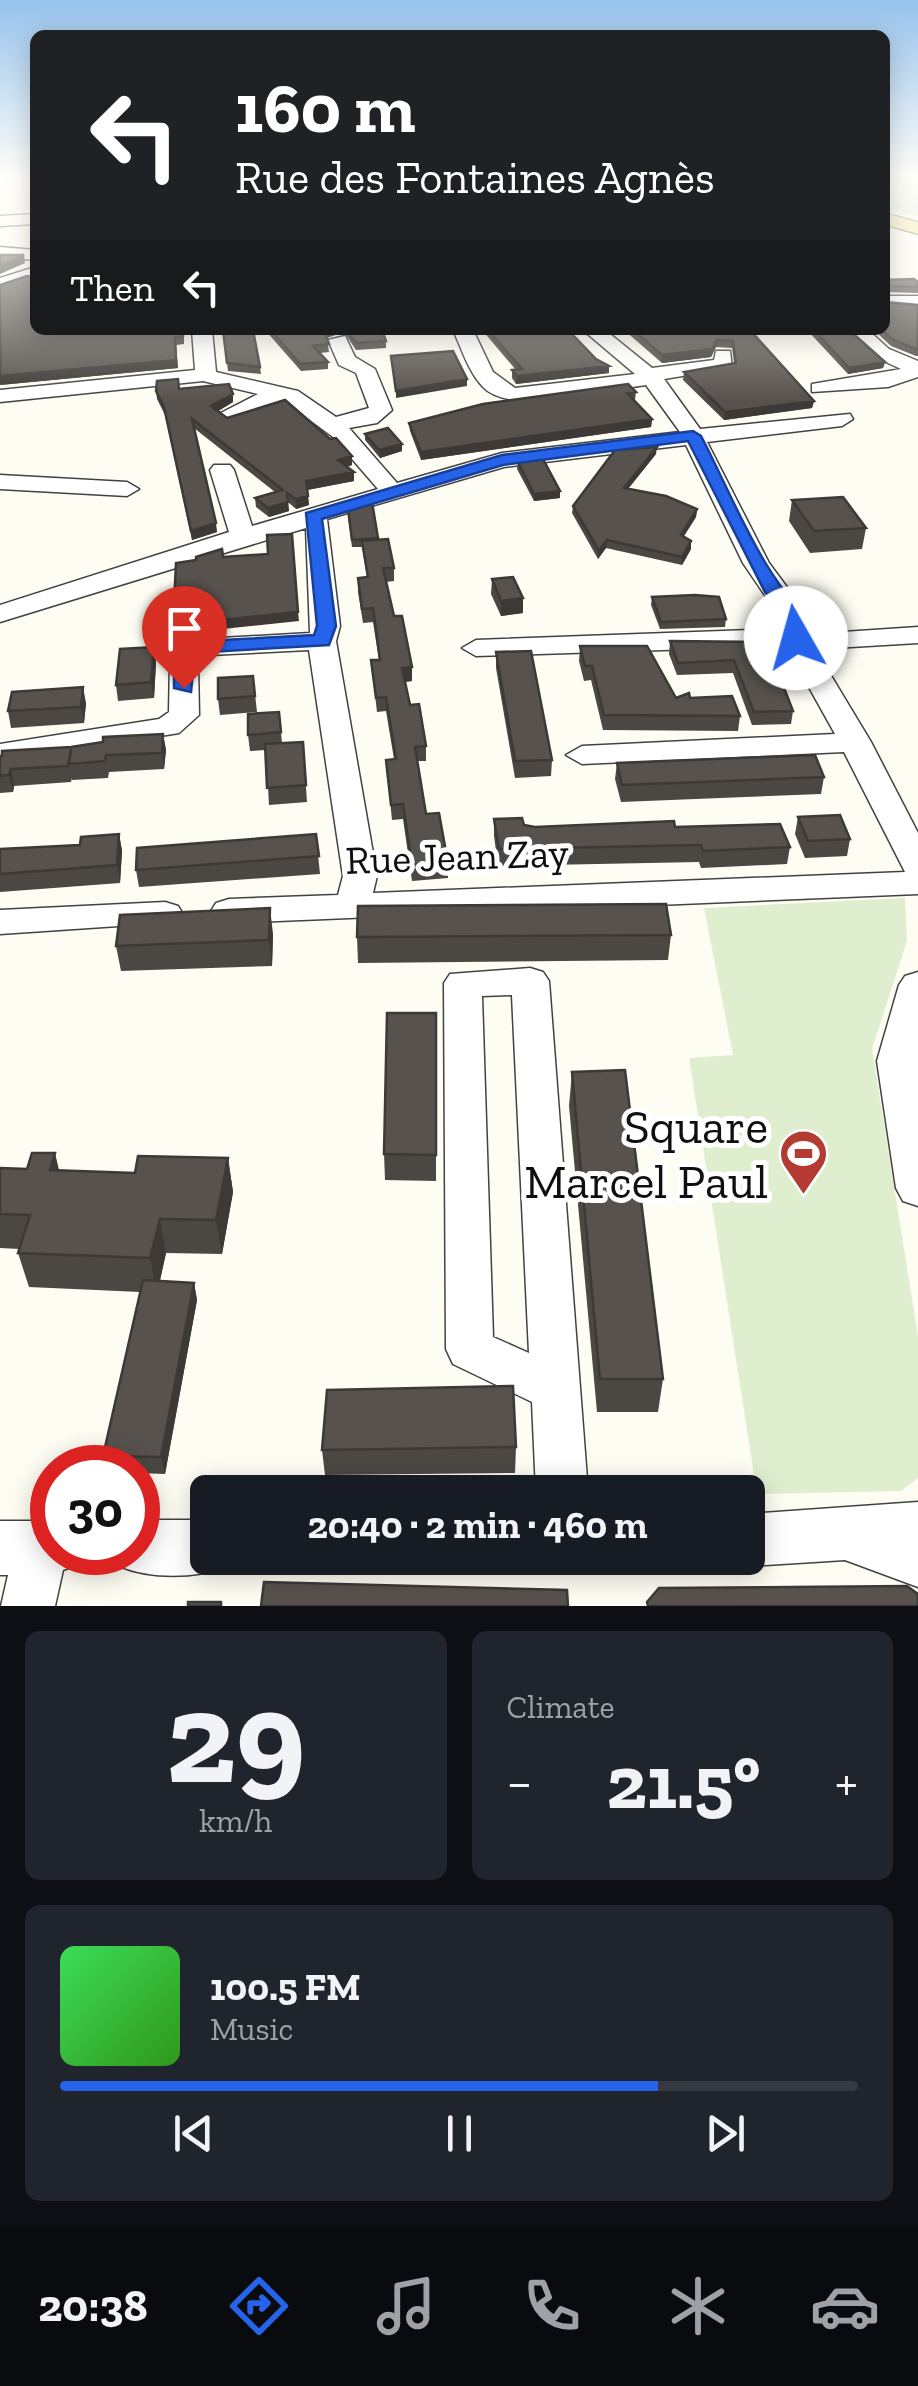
<!DOCTYPE html>
<meta charset="utf-8">
<style>
:root{--surface:#171b24;--page:#20242c;--text:#f1f3f6;--muted:#9ea1a6;--line:#363941;--accent:#2563eb}
body{margin:0;font-family:"Zilla Slab",serif;background:var(--page);color:var(--text);height:100vh;display:flex;flex-direction:column;font-size:38px;white-space:nowrap}
*{box-sizing:border-box;margin:0}
p{font-size:32px;color:var(--muted)}
.icon{flex:none;width:55px;height:55px;fill:none;stroke:currentColor;stroke-width:2;stroke-linecap:round;stroke-linejoin:round}
.map{position:relative;height:1606px;overflow:hidden}
.details{display:flex;flex-direction:column;gap:25px;padding:25px;background:#0d0f14;flex:1}
.details>*{flex:none}
.banner{position:absolute;left:30px;top:30px;width:860px;height:305px;border-radius:15px;box-shadow:0 5px 25px #0003;background:#202124;color:#fff;overflow:hidden}
.speed{position:absolute;left:30px;top:1445px;display:flex;gap:20px;font-size:50px;font-weight:700;text-align:center}
.speed>*{display:grid;place-content:center;width:130px;height:130px;border-radius:50%;background:var(--surface);box-shadow:0 5px 25px #0003;line-height:1}
.speed .limit{border:15px solid #d22;background:#fff;color:#111}
.pin{position:absolute;display:grid;place-items:center;width:85px;height:85px;color:#fff;margin:-102px -42px;border-radius:50% 50% 50% 0;rotate:-45deg;box-shadow:0 0 10px #0007}
.pin .icon{rotate:45deg}
.me{position:absolute;width:110px;margin:-55px;rotate:353deg;stroke-linejoin:round;filter:drop-shadow(0 0 8px #0008)}
.turn{display:flex;align-items:center;gap:35px;height:210px;padding:0 40px;font-size:45px}
.turn .icon{width:130px;height:130px;stroke-width:2.5}
.turn b{display:block;font-size:70px;line-height:85px}
.then{display:flex;align-items:center;height:95px;padding:0 40px;background:#0003;gap:20px;font-size:38px}
.big{font-size:75px;font-weight:800;line-height:1.1}
.details .widget{flex:1;display:flex;flex-direction:column;justify-content:center;gap:15px;min-width:0;padding:0 35px;border-radius:15px;background:var(--page)}
.details .dial{align-items:center;gap:0}
.dial b{font-size:130px;line-height:1}
.song{display:flex;align-items:center;gap:30px}
.cover{width:120px;height:120px;border-radius:15px;background:linear-gradient(135deg,hsl(130 70% 55%),hsl(110 70% 35%))}
.played{height:10px;border-radius:5px;background:linear-gradient(90deg,var(--accent) 75%,var(--line) 75%)}
.keys{display:flex;justify-content:space-around;direction:ltr}
.heat{display:flex;justify-content:space-between;align-items:center;font-size:55px;direction:ltr}
.details .tiles{flex:1;display:grid;gap:25px;grid-template-columns:1fr 1fr}
.widget:last-child{grid-column:span 2}
.trip{position:absolute;left:190px;top:1475px;width:575px;height:100px;border-radius:15px;background:var(--surface);box-shadow:0 5px 25px #0003;font-weight:800;line-height:100px;text-align:center}
.menu{display:flex;height:160px;justify-content:space-around;align-items:center;background:#090b0e;color:var(--muted)}
.menu .icon{width:70px;height:70px}
.menu .current{color:var(--accent)}
.menu b{font-size:45px;color:var(--text)}
.map>svg:first-child{display:block}
</style>
<div class="map">
<svg width="918" height="1606" viewBox="0 0 918 1606">
<rect width="100%" height="100%" fill="#fefdf3"/>
<path fill="#cfe6bf" d="M885,175H918V216L885,209Z"/>
<path fill="#e0eed0" d="M905,898L907,941L872,1049L918,1336V1478L901,1491L757,1494L689,1058L733,1055L704,908Z"/>
<g fill="none" stroke-linecap="round" stroke-linejoin="round">
<defs>
<path id="minor" d="M35,214V224L0,226V216Z
M0,247L35,250V260L0,257Z
M35,267V278L0,289V278Z
M885,296H918V308H885Z
M192,330H212L216,372L298,391L336,417L369,408L356,373L339,365L328,340L345,336L355,357L375,369L392,410L377,423L349,428L397,483L502,453L680,432L646,385C607,390 512,417 483,387C468,371 462,349 453,330H473L493,372L515,388L635,374L583,330H605L652,368L714,360L716,351H730L732,368L664,379L700,429L850,414L853,419L842,426L707,442L769,563L804,610L828,633L918,627V643L834,648L824,646L821,639H809L871,742L918,833V894L229,923L216,919L211,911L216,903L229,899L338,895L343,876L309,650L210,655L198,664L199,715L179,733L0,762V744L159,719L169,712L170,661L193,641L203,639L310,633L306,528L0,622V605L229,532L210,470L214,465H230L234,470L252,526L378,489L333,437L283,400L226,423L215,416L258,394L203,381L0,402V390L195,370ZM686,445L743,563L777,613L769,620L775,629L476,640L462,648L476,656L786,646L835,734L582,746L566,755L582,764L844,752L905,872L373,893L377,876L336,641L340,626L327,519L504,467Z
M846,330H868L889,349L918,361V377L888,387L812,392V384L901,369L875,357Z
M0,475L127,482L139,489L127,496L0,489Z
M165,902L178,906L183,914L178,922L0,934V910Z
M530,968L543,972L549,981L588,1492H536L532,1402L453,1364L446,1349L444,983L450,974ZM512,995L529,1353L493,1337L482,996Z
M918,972V1206L903,1201L896,1188L877,1061L899,985L905,976Z
M918,1502V1587L845,1560L748,1566L729,1558H748V1514Z
M138,1520H208V1558H230L227,1566C196,1579 150,1579 119,1566L114,1552H138Z
M0,1521H52V1552H77L71,1567L63,1570L55,1606H1L8,1575H0Z"/>
<path id="major" d="M885,213L918,222V234L885,225Z"/>
</defs>
<use href="#minor" stroke="#424242" stroke-width="3"/>
<use href="#major" stroke="#202020" stroke-width="2"/>
<use href="#minor" fill="#fff" fill-rule="evenodd"/>
<use href="#major" fill="#eddd74" fill-rule="evenodd"/>
</g>
<path fill="#4b4742" d="M885,280L918,282V293L885,292Z
M918,305V356H916L891,346L874,330H885Z
M184,330V344L176,345L178,368L0,385Z
M223,330L260,367L261,374L228,371Z
M265,330H382L386,341V348L356,350L344,332L327,338L329,352L320,353L328,362V369L301,371Z
M482,330H568L596,359L609,366V373L516,384L512,378V370H516Z
M624,330H750L814,401L812,408L724,420L683,380L684,372L734,363L732,348L716,347L711,357L662,363Z
M807,330H849L885,362L883,368L848,374Z
M179,389L233,394V402L218,411L227,418L352,465L347,467L354,481L307,490L309,505L296,509L288,502L289,511L269,517L256,507L255,498L275,492L194,428L217,532L192,540L165,415L157,399L156,391Z
M636,392L635,400H633L652,419L651,427L421,460L410,431L409,423Z
M365,434L402,451L380,458L365,440Z
M656,454L628,489L697,509L696,517L684,536L691,549L682,565L606,548L598,559L572,513L573,506Z
M518,462L560,498L534,501L517,469Z
M792,500L866,528L862,549L810,553L789,521Z
M372,502L378,540L394,568V581L386,582L394,616L412,667V681L405,682L410,705L426,746V761H418L426,814L448,863V878L412,881L403,819L392,820L386,760L394,759L386,711L377,712L371,660H379L373,622L363,623L358,592V578H367L362,547H352L348,517Z
M492,579L523,598V613L501,616L491,594Z
M652,597L726,619L725,627L660,629L651,605Z
M670,641L769,642L787,680L785,691L793,711L791,724L752,725L733,673L677,675L669,654Z
M580,646L676,698H690L740,716L738,731L603,730L591,680L584,681L579,661Z
M154,647L156,663L154,698L118,701L116,685Z
M496,652L552,760L551,776L515,778L496,668Z
M253,676L257,712L220,715L218,699Z
M86,703L84,723L11,728L8,711Z
M279,712L282,743L303,742L307,802L269,805L266,750L250,751L248,735Z
M163,734L166,750L164,769L109,772L108,778L72,780V778L71,782L14,786L13,792L0,793V756Z
M617,763L824,777L821,794L621,802L615,779Z
M798,817L850,839L847,856L805,858L795,834Z
M494,819L535,827H675L790,847L787,864L701,868L699,862L498,866L494,836Z
M119,834L122,851L120,883L0,892V849L80,845Z
M316,834L320,874L139,887L136,870Z
M273,934L272,966L121,971L116,946Z
M671,935L668,960L358,963L357,937Z
M436,1013V1181L385,1180L384,1154Z
M572,1072L663,1379L658,1412H597L569,1106Z
M228,1158L233,1192L222,1254L166,1253L160,1281L194,1283L197,1300L165,1474L138,1473V1468H106L103,1456L140,1292L29,1287L18,1253L20,1249L0,1248V1168L135,1173Z
M516,1447L515,1473L325,1475L322,1450Z"/>
<path fill="#3d3936" d="M24,255L25,263L0,274V266Z
M327,330H344V332L325,338L324,331Z
M175,337L178,368L0,385V376Z
M717,340L716,347L711,357L662,363V355Z
M885,362L883,368L848,374L849,368Z
M609,366V373L516,384L517,376Z
M467,379V386L396,398V391Z
M233,394V402L212,415L211,406Z
M814,401L812,408L724,420L725,412Z
M652,419L651,427L421,460V452Z
M402,444V451L380,458L379,450Z
M657,447L656,454L623,495L624,488Z
M352,456V465L339,469L338,460Z
M354,472V481L307,490L306,481Z
M560,491V498L534,501V494Z
M308,496L309,505L296,509V499Z
M288,502L289,511L269,517L268,508Z
M697,509L696,517L680,542L681,535Z
M216,523L217,532L192,540L191,531Z
M607,540L606,548L598,559L599,551Z
M691,541V549L682,565V557Z
M523,598V613L501,616V601Z
M298,612L299,621L175,634L173,625Z
M154,647L156,663L154,698L151,682Z
M412,667V681L402,682V668Z
M83,687L86,703L84,723L81,707Z
M163,734L166,750L164,769L162,753Z
M11,769L14,786L13,792L9,775Z
M119,834L122,851L120,883L117,865Z
M270,908L273,934L272,966L269,940Z
M55,1153L63,1187L50,1170Z
M228,1158L233,1192L222,1254L216,1220Z
M160,1219L166,1253L157,1292L150,1258Z
M194,1283L197,1300L165,1474L161,1457Z"/>
<path fill="#57524d" stroke="#3d3936" stroke-width="2.5" d="M0,255H24L0,266Z
M27,276L35,277V330H183V336L175,337L176,360L0,376V285Z
M914,279L918,282V287L886,286L885,291V280Z
M885,302L918,305V350L892,339L882,330H885Z
M223,330H253L260,367L227,363Z
M271,330H327L324,331L329,344L313,346L328,362L300,364Z
M347,330H382L386,341L356,343Z
M488,330H568L596,359L609,366L517,376L512,370L522,369Z
M633,330H750L814,401L725,412L684,372L736,363L733,341L717,340L712,349L662,355Z
M814,330H849L885,362L849,368Z
M453,351L467,379L396,391L391,356Z
M178,379L179,389L229,384L233,394L211,406L227,418L285,400L330,439L336,438L352,456L338,460L354,472L306,481L308,496L296,499L287,493L288,502L268,508L255,498L283,490L192,419L216,523L191,531L164,407L156,391L157,381Z
M628,384L636,392L627,393L652,419L421,452L409,423L483,404Z
M388,428L402,444L379,450L365,434Z
M657,447L624,488L666,496L697,509L681,535L691,541L682,557L607,540L599,551L573,506L615,450Z
M543,459L560,491L534,494L518,462Z
M843,497L866,528L814,531L792,500Z
M372,502L378,538L352,540L348,509Z
M292,534L298,612L173,625L176,563L196,560V557L222,549L223,557L268,554L267,535Z
M388,539L394,568H383L394,616H402L412,667L402,668L410,705L419,704L426,746L415,747L426,814L439,813L448,863L412,865L403,804L391,805L386,760L396,759L386,697L376,698L371,660H380L373,608L362,609L358,578L368,577L362,541Z
M513,577L523,598L501,601L492,579Z
M695,595L719,597L726,619L661,622L652,597Z
M670,641L769,642L787,680H781L793,711L754,712L734,660L678,663Z
M580,646H647L676,698L689,693L690,698L732,696L740,716L604,715L592,666H585Z
M154,647L151,682L116,685L120,649Z
M531,651L552,760L515,761L496,652Z
M253,676L255,696L218,699V678Z
M83,687L81,707L8,711L12,692Z
M279,712L281,732L248,735V714Z
M163,734L162,753L106,755L105,761L69,764L71,749L68,766L11,769L9,775L0,776V756H2V751L71,747L103,742V737Z
M303,742L306,785L267,788L265,744Z
M815,755L824,777L622,785L617,763Z
M840,815L850,839L808,841L798,817Z
M522,818L524,825L535,827L674,821L675,827L780,824L790,847L703,851L701,845L499,849L494,819Z
M119,834L117,865L0,874V849L80,845L81,837Z
M316,834L319,856L136,870L137,848Z
M666,904L671,935L357,937L358,906Z
M270,908L269,940L116,946L120,915Z
M387,1013H436V1155L384,1154Z
M625,1070L663,1379H600L572,1072Z
M32,1153H55L50,1170L135,1173L138,1156L228,1158L216,1220L160,1219L150,1258L18,1253L30,1215L0,1214V1168L27,1169Z
M143,1280L194,1283L161,1457L103,1456Z
M513,1386L516,1447L322,1450L327,1390Z
M264,1582L567,1590L568,1606H261Z
M907,1586L918,1594V1606H648L647,1602L659,1588Z
M188,1602H221V1606H188Z"/>
<linearGradient id="sky" x2="0" y2="1"><stop stop-color="#96c2ec"/><stop offset="0.44" stop-color="#fffefa"/><stop offset="1" stop-color="#fffefa" stop-opacity="0"/></linearGradient>
<rect width="918" height="400" fill="url(#sky)"/>
<path fill="#2563eb" stroke="#184099" stroke-width="2.5" d="M693,431L701,436C731,492 768,594 822,628V637L796,643L787,638L799,631L765,592L688,441L503,465L322,519L336,626L329,645L208,652L194,663L191,692L174,688V661L203,641L314,635L317,626L306,513L502,455Z"/>
<defs>
<symbol id="stadium-pin" viewBox="-11 -11 22 30"><path d="M0 17L-7.5 6A9.5 9.5 0 1 1 7.5 6Z" fill="#b43b32" stroke="#fff"/><path d="M0-5a6.5 5 0 1 0 0 10a6.5 5 0 1 0 0-10ZM-3.5-1.8h7v3.6h-7Z" fill="#fff"/></symbol>
</defs>
<g fill-rule="evenodd">
<use href="#stadium-pin" x="776" y="1126" width="55" height="75"/>
</g>
<g text-anchor="middle" stroke-width="10" stroke-linejoin="round" paint-order="stroke">
<g font-size="40" fill="#0f0f0f" stroke="#fff">
<text transform="translate(457 856) rotate(-2)" y="14">Rue Jean Zay</text>
</g>
<g font-size="48" fill="#0f0f0f" stroke="#fff" text-anchor="end">
<text x="768" y="1143">Square<tspan x="768" dy="55">Marcel Paul</tspan></text>
</g>
</g>
</svg>
<div class="speed"><div class="limit">30</div></div>
<div class="pin" style="left:184px;top:688px;background:#d93025"><svg class="icon" aria-label="arrive" viewBox="0 0 24 24"><path d="M6 21V4h12l-3 4 3 4H6"/></svg></div>
<svg class="me" style="left:796px;top:638px" viewBox="-20 -20 40 40"><circle r="19" fill="#fff"/><path d="M0-13L10 11 0 6-10 11z" fill="#2563eb"/></svg>
<div class="trip">20:40 · 2 min · 460 m</div>
<div class="banner">
<div class="turn"><svg class="icon" aria-label="left" viewBox="0 0 24 24"><path d="M17 20v-9H6M10 6l-5 5 5 5"/></svg><div><b>160 m</b>Rue des Fontaines Agnès</div></div>
<div class="then">Then<svg class="icon" aria-label="left" viewBox="0 0 24 24"><path d="M17 20v-9H6M10 6l-5 5 5 5"/></svg></div>
</div>
</div>
<section class="details">
<div class="tiles">
<div class="widget dial"><b>29</b><p>km/h</p></div>
<div class="widget"><p>Climate</p>
<div class="heat"><a>−</a><b class="big">21.5°</b><a>+</a></div>
</div>
<div class="widget">
<div class="song"><i class="cover"></i><div><b>100.5 FM</b><p>Music</p></div></div>
<div class="played"></div>
<div class="keys"><svg class="icon" aria-label="previous" viewBox="0 0 24 24"><path d="M18 5L8 12l10 7zM5 5v14"/></svg><svg class="icon" aria-label="pause" viewBox="0 0 24 24"><path d="M8 5v14M16 5v14"/></svg><svg class="icon" aria-label="next" viewBox="0 0 24 24"><path d="M6 5l10 7-10 7zM19 5v14"/></svg></div>
</div>
</div>
</section>
<nav class="menu">
<b>20:38</b>
<svg class="icon current" aria-label="directions" viewBox="0 0 24 24"><path d="M12 3l9 9-9 9-9-9zM9 14v-3h6M13 9l2 2-2 2"/></svg>
<svg class="icon" aria-label="music" viewBox="0 0 24 24"><path d="M9 18V5l10-2v13"/><circle cx="6" cy="18" r="3"/><circle cx="16" cy="16" r="3"/></svg>
<svg class="icon" aria-label="phone" viewBox="0 0 24 24"><path d="M5 4h4l2 5-3 2q2 4 5 5l2-3 5 2v4C11 20 4 13 5 4z"/></svg>
<svg class="icon" aria-label="climate" viewBox="0 0 24 24"><path d="M12 3v18M4 7l16 10M4 17L20 7"/></svg>
<svg class="icon" aria-label="car" viewBox="0 0 24 24"><path d="M5 17H2v-5l4-1 3-4h7l3 4 3 1v5h-3M9 17h6M6 11h13"/><circle cx="7" cy="17" r="2"/><circle cx="17" cy="17" r="2"/></svg>
</nav>
